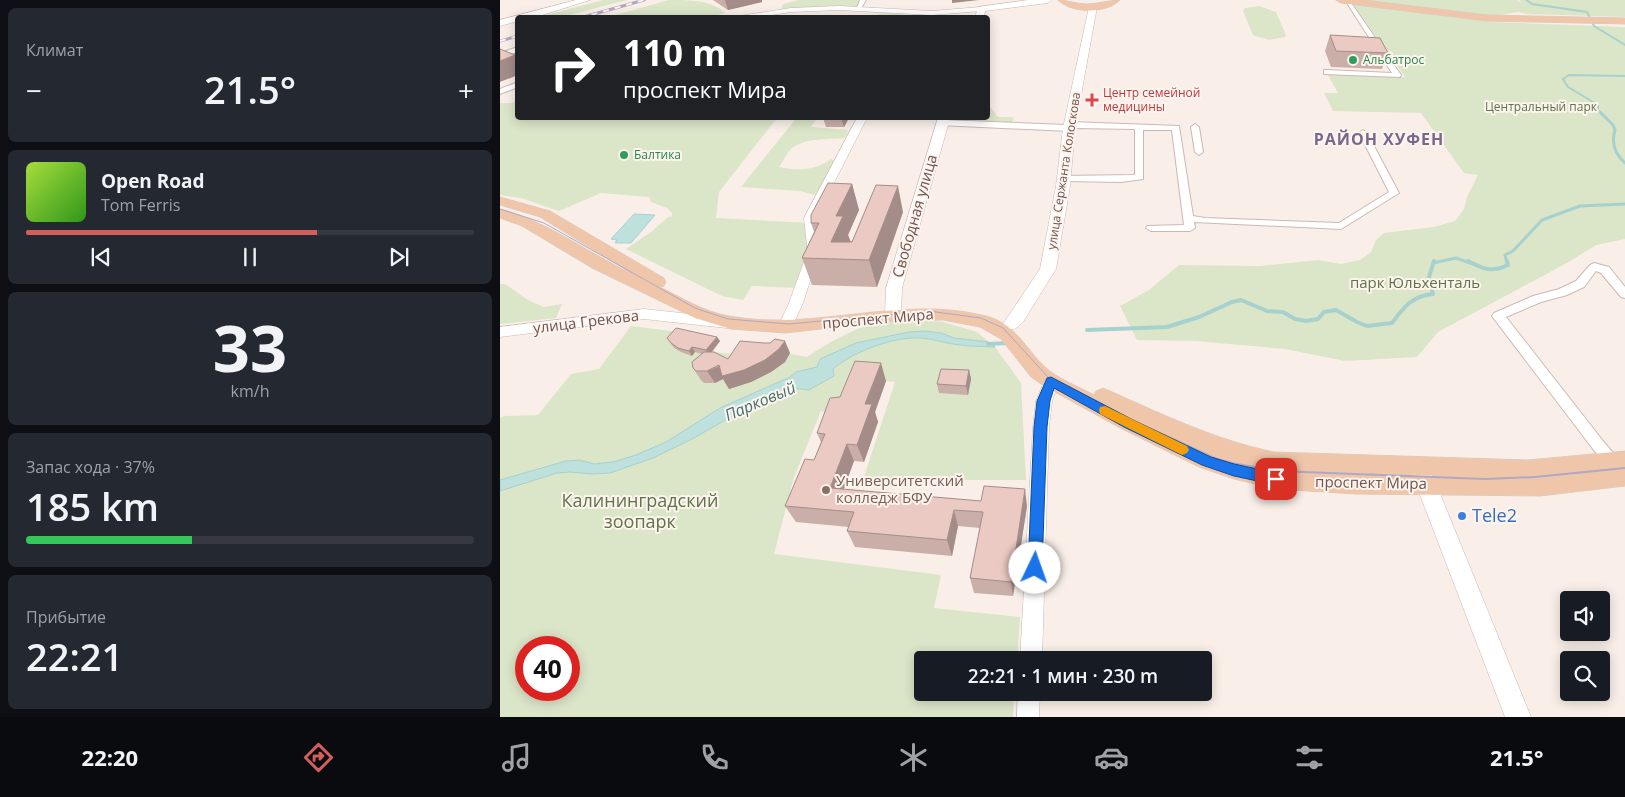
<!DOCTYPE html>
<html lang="ru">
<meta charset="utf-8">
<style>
:root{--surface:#171b24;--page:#242831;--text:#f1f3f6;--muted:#9ea1a6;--line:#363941;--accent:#d35e5e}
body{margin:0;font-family:"Open Sans",sans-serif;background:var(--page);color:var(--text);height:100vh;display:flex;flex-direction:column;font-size:19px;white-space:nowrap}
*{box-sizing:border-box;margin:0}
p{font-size:16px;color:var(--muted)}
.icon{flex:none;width:28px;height:28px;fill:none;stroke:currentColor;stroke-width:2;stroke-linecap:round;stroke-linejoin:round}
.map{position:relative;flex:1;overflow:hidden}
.sheet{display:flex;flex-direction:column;gap:8px;padding:8px;background:#0d0f14;width:500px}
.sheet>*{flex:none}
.banner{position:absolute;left:15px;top:15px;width:475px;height:105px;border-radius:5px;box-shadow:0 2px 12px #0003;background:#202124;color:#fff;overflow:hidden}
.tools{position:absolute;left:1060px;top:591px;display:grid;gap:10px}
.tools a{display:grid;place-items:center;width:50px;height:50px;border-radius:5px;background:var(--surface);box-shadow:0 2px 12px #0003;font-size:25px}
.speed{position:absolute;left:15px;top:636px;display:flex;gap:10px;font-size:25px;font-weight:700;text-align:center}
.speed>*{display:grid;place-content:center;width:65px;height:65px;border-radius:50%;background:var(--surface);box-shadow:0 2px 12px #0003;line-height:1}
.speed .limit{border:8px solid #d22;background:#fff;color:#111}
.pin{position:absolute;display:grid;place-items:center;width:42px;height:42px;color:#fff;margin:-21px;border-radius:10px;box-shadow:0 2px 8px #0006}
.me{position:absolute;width:55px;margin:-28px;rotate:3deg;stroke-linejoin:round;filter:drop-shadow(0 0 4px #0008)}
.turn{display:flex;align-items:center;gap:18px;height:105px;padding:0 25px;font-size:22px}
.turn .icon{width:65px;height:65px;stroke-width:2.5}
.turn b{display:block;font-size:35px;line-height:42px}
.big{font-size:38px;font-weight:600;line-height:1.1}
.sheet .tile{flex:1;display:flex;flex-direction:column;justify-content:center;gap:8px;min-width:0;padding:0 18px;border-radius:8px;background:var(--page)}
.sheet .dial{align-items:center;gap:0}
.dial b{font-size:65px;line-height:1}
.song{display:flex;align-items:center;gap:15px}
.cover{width:60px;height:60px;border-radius:8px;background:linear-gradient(135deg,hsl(80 70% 55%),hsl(110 70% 35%))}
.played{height:5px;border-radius:2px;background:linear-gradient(90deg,var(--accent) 65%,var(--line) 65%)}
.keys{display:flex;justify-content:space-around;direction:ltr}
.heat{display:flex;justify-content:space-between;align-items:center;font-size:28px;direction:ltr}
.charge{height:8px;border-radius:4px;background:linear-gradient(90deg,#34c759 37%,var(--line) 0)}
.trip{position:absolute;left:414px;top:651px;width:298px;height:50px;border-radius:5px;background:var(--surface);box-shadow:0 2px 12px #0003;font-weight:600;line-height:50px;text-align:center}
.tab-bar{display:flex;height:80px;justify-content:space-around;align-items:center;background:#090b0e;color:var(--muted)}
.tab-bar .icon{width:35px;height:35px}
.tab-bar .active{color:var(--accent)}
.tab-bar b{font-size:22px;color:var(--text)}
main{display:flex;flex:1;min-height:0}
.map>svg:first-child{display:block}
</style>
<main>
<section class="sheet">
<div class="tile"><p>Климат</p>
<div class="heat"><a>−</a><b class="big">21.5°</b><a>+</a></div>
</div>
<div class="tile">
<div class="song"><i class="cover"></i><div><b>Open Road</b><p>Tom Ferris</p></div></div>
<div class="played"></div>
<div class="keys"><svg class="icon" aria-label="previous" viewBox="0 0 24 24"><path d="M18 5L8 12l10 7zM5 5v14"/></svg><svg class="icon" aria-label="pause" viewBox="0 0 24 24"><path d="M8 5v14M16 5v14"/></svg><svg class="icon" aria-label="next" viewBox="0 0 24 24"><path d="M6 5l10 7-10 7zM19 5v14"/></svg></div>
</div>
<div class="tile dial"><b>33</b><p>km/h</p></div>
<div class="tile"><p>Запас хода · 37%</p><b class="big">185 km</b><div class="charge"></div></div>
<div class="tile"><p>Прибытие</p><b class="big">22:21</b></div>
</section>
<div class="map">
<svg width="1125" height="717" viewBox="0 0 1125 717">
<rect width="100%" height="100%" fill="#f9efe8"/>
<path fill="#dbe5c8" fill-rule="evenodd" d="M103,0H127L62,17H39Z
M169,0C188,0 213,0 225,13L212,17L168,18V16L108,17Z
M299,0H359L356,7L336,6L281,9L283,4Z
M854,0H1017L1022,4L1019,0H1125V17L1026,14C1018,9 1004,16 993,16Z
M853,4L993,22L1125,27V239L1096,245L1067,263L938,332L917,357L845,361L785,349L696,341L637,340L620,306L649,290L679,265L759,266L818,260L841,264L860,260L871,252L876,240L884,233L934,227L955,221L964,209L967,197L978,175L964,173L921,113L833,111L824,93H838L828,75L905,77Z
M759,6L776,12L786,35L785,37L769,40L753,35L743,11L745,8Z
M387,13L410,15L409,18L280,17L316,15L378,17V14Z
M17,100L18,118H277L219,192L216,218L311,223L302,288L252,286L243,300L222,296L128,250L126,249L151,232L168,217L172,216V213L167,208L151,202L149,197L101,193L59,211L21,198L0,195V103H12Z
M488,104L498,117H514L512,122L452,120L453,118H488Z
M293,118H317L311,127L349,130L345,138C328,140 307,137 292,148C287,152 283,162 279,167C297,171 315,171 331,159L336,162L315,195L300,191L241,187L294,121Z
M0,284H5L28,300L44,307L62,304L56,318L0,324Z
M420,320L443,322L477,332L495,347L521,383L526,480H363L395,382L361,379L338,415L321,411L294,477L274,554L441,575L434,608L520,617L517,660H422V692L514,693L513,717H0V418L4,416L38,415L71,374L99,369L131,326L179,332L220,341L213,352L246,355L281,352L307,357C326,344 350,330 373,324C387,320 405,321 420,320ZM26,648H69V690H26Z"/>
<path fill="#bfe1de" stroke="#a7d1ce" d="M134,214L155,215L131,243H115L117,240L111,239Z
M425,331L441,333L454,338L489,342L495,347C483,346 472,347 460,345C447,344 435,339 422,338C395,336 354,351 333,369L334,376L309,390L293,388L284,397H271L252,405L192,439L153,458L110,473L92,474L70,472L57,473L0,491V480L66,461L80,460L94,464L113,462L136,455L166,442L220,408L290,377L296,372L317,367L320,359L356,343L409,332Z"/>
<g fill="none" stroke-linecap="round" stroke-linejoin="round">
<path stroke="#a7d1ce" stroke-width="2" d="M1026,0L1032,4L1087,12L1094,26L1125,45
M1102,114L1098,110V105L1068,87L1063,79L1069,75L1125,76"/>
<path stroke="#a7d1ce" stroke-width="3" d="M1100,112L1113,125L1115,130C1111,143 1115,154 1125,163
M933,263L956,258L970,263
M1007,263L1005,255L1013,251L1042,220L1080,206L1125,204"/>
<path stroke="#a7d1ce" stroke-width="4" d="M968,261C983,269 992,273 1008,265L1007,261
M587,330L667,327L699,317L732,302L741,300L767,311L783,312L795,319L806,321L818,319L824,312L836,310L857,322L867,326L892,323C904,307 912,296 933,294L929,277L934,261
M488,344L508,343"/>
<defs>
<path id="minor" d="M360,0H366L360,10H356Z
M845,0H849L901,75L900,77L824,74V70H827L892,73Z
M18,47V52L0,57V53Z
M18,82V87L0,94V89Z
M442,120L566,125L570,122L679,126L693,216L705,218L839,223L889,192L859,133L863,130L867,133L899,193L841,229L694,222L695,228L690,231H651L646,228L647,226L684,225L672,130H643V179L621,182L564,181L559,178L561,176L635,175V129L573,128L569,131L439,125L438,123Z
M695,124L699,127L703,152L699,155L695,152L691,127Z
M1094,263L1109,267L1125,287V298L1121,297L1101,273L1096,271L1084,287L1067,295L1041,302L1006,317L1103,441L1120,461L1118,465C1107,469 1100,457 1093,449L992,316L994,313L1033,296L1059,289L1076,281L1090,265Z"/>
<path id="tertiary" d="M339,6L432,11L481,7L485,9L481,11L432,15L339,10L291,12L252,18H226L291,8Z
M357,118H367L316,218L319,245L317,259L303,303L290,331H280L278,327L289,303L305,259L307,245L304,218Z
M144,309L227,318L232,319L234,323L232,327L227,328L144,319L0,337V327Z
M551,375L556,377L559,381L552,401L549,427L542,660H520L533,427L536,401L546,377Z
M518,692H540L539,717H517Z"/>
<path id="secondary" d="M76,0H90L33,18H18V21L0,26V20Z
M528,0H552L548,3L485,11L484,18H475L478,7Z
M593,4L597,7L575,128L570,186L556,269L523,322C517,328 514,331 505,328L503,324L540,269L556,186L563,128L589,7Z
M438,118H450L402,288L401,315L399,319L393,321L387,319L385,315L386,288Z
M922,465L929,468L932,474L1031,717H1005L912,474L915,468Z"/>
<path id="primary" d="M558,0C568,0 577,4 587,4C598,4 608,0 620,0C606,14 572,14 558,0Z
M836,0H864L987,15L1125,18V24L987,21L841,3Z
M0,197L50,211L164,278L166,282L164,286L160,287C182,298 205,312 229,316C315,332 400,294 486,316C516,324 524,347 545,367C558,379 578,386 594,395L596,391L603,388L610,391C664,415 716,440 774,452L1028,460L1125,451V486L1040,496L856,494L776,489L734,479L699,467L622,429L544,386L531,377L501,339L480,327L443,320L393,321L285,333L231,329L195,318L92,268L22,226L0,218V209C45,220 90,254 133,274L40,217L0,205ZM800,471L950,476L856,474Z"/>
</defs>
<use href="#minor" stroke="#ccb8b3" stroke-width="2"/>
<use href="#tertiary" stroke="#ccb8b3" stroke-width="1"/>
<use href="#secondary" stroke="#ceb7b1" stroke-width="1"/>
<use href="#primary" stroke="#d4ccca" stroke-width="1"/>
<use href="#minor" fill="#fff" fill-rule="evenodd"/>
<use href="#tertiary" fill="#fff" fill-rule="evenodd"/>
<use href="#secondary" fill="#fff" fill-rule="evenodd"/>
<use href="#primary" fill="#efc6aa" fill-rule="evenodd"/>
<path stroke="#b0a8c2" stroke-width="1" d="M0,209L44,223L195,308L228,319L289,324L428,311L481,318L503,328L548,377L633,420L718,459"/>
<path stroke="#b0a8c2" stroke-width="2" d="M714,458L732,463L777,471L985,479L1035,477L1125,468"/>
<defs>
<path id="rail" d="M80,18L144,0
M0,41L18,36"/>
</defs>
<use href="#rail" stroke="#b0a8c2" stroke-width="3"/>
<use href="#rail" stroke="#fdf4ee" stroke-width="2" stroke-dasharray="6" stroke-linecap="butt"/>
</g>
<path fill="#caaea8" d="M213,0H262V2L228,10Z
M830,35L888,53L882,69L831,67L825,51Z
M323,118H349L344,127H326Z
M352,184L359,210L348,235L351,242L403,212L377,287L312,285L302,258L314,232L311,223Z
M217,337L220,341L212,352L228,359L290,353L285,362L271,372L251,382L229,389L223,379L215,383H204L201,380L193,368L202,354L195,352L192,356L181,352L174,348L167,338Z
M469,370L471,379L468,395L439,393L437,384Z
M386,381L375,412L378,422L364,462L354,461L344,489L527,506L513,596L474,593L470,578L480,528L458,526L452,556L355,547L347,531L349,527L296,522L285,506L314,460L321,442L317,433L340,397Z"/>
<path fill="#a48d88" d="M225,0H262V2L228,10Z
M452,0H479L452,3Z
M15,55L18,59V75L0,82V61Z
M341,118H349L344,127Z
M352,184L359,210L348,235L351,243L331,242L336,216Z
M398,186L403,212L377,287L369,260Z
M217,337L220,341L209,355L206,350Z
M285,341L290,353L285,362L271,372L251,382L229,389L223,379L215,383L207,371Z
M192,347L195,352L192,356L189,351Z
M381,363L386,381L375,412L378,422L364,462L357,445L365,404Z
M469,370L471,379L468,395L466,386Z
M347,444L354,461L338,504L330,488Z
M525,489L527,506L513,596L511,582Z
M454,510L458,526L452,556L447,540Z"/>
<path fill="#ebcac3" stroke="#a48d88" d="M830,35L880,38L888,53L836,51Z
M0,49L15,55L0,61Z
M328,183L352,184L336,216H343L331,242H352L376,185L398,186L369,260L302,258L319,223H311V215Z
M176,328L217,337L206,350L192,347L189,351L178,348L171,343L167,338Z
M275,339L285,341L279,349L265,360L244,370L222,376L219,365L207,371H196L193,368L192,362L204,352H214L228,359L240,341L264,343H270Z
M355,361L381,363L365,404H372L357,445L347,444L330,488L481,501L484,486L525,489L511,582L470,578L483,512L454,510L447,540L347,531L354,512L285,506L305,459L314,460L325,434L317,433L330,398L340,397Z
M441,369L469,370L466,386L437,384Z"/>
<path fill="#1a73e8" stroke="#114b97" d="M551,377L633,420L711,457L734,464L776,473L780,475L782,479L780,483L776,485L734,476L702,465L624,427L554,388L550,401L547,427L542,568L540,573L535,575L530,573L528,568L534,427L537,401L547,378Z"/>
<path fill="#f59e0b" d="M605,406L687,446L689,450L687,453L682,455L600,414L599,410L600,407Z"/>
<g fill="#2e9e5b" stroke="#fdf4ee" stroke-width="2">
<circle cx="853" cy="60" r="5"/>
<circle cx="124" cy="155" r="5"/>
</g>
<path fill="#e0444e" stroke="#fdf4ee" stroke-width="2" d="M589.5 92.5h5v5h5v5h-5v5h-5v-5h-5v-5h5z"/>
<circle fill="#8d6e63" stroke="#fdf4ee" stroke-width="2" cx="326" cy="490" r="5"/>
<circle fill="#3f7fe0" stroke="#fdf4ee" stroke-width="2" cx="962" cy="516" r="5"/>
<g text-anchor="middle" stroke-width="4" stroke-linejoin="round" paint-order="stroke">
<g font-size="12" fill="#27864d" stroke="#fdf4ee" text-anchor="start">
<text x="863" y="64">Альбатрос</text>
<text x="134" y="159">Балтика</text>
</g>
<g font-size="12" fill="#be3a42" stroke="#fdf4ee" text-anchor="start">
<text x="603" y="97">Центр семейной<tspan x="603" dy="14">медицины</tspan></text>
</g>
<g font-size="12" fill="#5f7449" stroke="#fdf4ee">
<text x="1041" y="111">Центральный парк</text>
</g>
<g font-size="12" fill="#705450" stroke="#fdf4ee">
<text transform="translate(564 171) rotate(-81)" y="4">улица Сержанта Колоскова</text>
</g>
<g font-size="15" fill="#705450" stroke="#fdf4ee">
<text transform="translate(415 216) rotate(-74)" y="5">Свободная улица</text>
<text transform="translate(378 319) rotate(-5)" y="5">проспект Мира</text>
<text transform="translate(86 322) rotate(-7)" y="5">улица Грекова</text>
<text transform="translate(871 483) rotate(1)" y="5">проспект Мира</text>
</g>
<g font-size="15" fill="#5f7449" stroke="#fdf4ee">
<text x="915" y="288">парк Юльхенталь</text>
</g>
<g font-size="15" fill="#785e54" stroke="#fdf4ee" text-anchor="start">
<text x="336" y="486">Университетский<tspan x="336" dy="17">колледж БФУ</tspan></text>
</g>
<g font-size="16" font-weight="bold" letter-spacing="1" fill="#78678c" stroke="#fdf4ee">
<text x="879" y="145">РАЙОН ХУФЕН</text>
</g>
<g font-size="16" font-style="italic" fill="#467371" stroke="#fdf4ee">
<text transform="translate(260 401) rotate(-23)" y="6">Парковый</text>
</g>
<g font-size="18" fill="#5f7449" stroke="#fdf4ee">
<text x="140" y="507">Калининградский<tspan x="140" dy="21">зоопарк</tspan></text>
</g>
<g font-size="18" fill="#366cbe" stroke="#fdf4ee" text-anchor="start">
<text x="972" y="522">Tele2</text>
</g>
</g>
</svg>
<div class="tools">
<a><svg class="icon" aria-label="sound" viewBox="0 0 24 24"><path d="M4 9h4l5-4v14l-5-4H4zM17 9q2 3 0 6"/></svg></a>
<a><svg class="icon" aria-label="search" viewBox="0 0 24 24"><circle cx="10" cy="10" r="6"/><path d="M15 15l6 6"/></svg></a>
</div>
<div class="speed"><div class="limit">40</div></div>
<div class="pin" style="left:776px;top:479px;background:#d93025"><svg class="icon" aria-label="arrive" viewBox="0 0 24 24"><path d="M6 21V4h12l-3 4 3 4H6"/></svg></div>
<svg class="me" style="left:535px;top:568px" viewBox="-20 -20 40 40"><circle r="19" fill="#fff"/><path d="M0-13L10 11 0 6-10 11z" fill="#1a73e8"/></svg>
<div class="trip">22:21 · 1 мин · 230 m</div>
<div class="banner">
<div class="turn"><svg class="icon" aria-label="right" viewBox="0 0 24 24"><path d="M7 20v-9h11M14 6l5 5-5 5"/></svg><div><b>110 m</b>проспект Мира</div></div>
</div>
</div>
</main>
<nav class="tab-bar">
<b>22:20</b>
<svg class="icon active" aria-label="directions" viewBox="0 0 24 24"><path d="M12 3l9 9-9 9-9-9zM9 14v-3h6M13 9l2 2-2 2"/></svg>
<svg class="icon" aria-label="music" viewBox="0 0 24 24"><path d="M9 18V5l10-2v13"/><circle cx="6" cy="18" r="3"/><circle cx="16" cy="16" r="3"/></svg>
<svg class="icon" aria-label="phone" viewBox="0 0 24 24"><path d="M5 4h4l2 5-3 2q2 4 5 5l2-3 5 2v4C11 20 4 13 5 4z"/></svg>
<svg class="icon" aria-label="climate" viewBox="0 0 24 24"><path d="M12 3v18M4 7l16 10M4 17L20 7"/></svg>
<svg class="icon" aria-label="car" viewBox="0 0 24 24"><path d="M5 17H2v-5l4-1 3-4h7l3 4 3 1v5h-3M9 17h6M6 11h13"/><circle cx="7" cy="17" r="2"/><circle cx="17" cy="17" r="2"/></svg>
<svg class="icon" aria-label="filters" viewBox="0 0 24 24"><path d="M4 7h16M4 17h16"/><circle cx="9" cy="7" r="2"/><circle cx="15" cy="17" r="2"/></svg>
<b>21.5°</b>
</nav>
